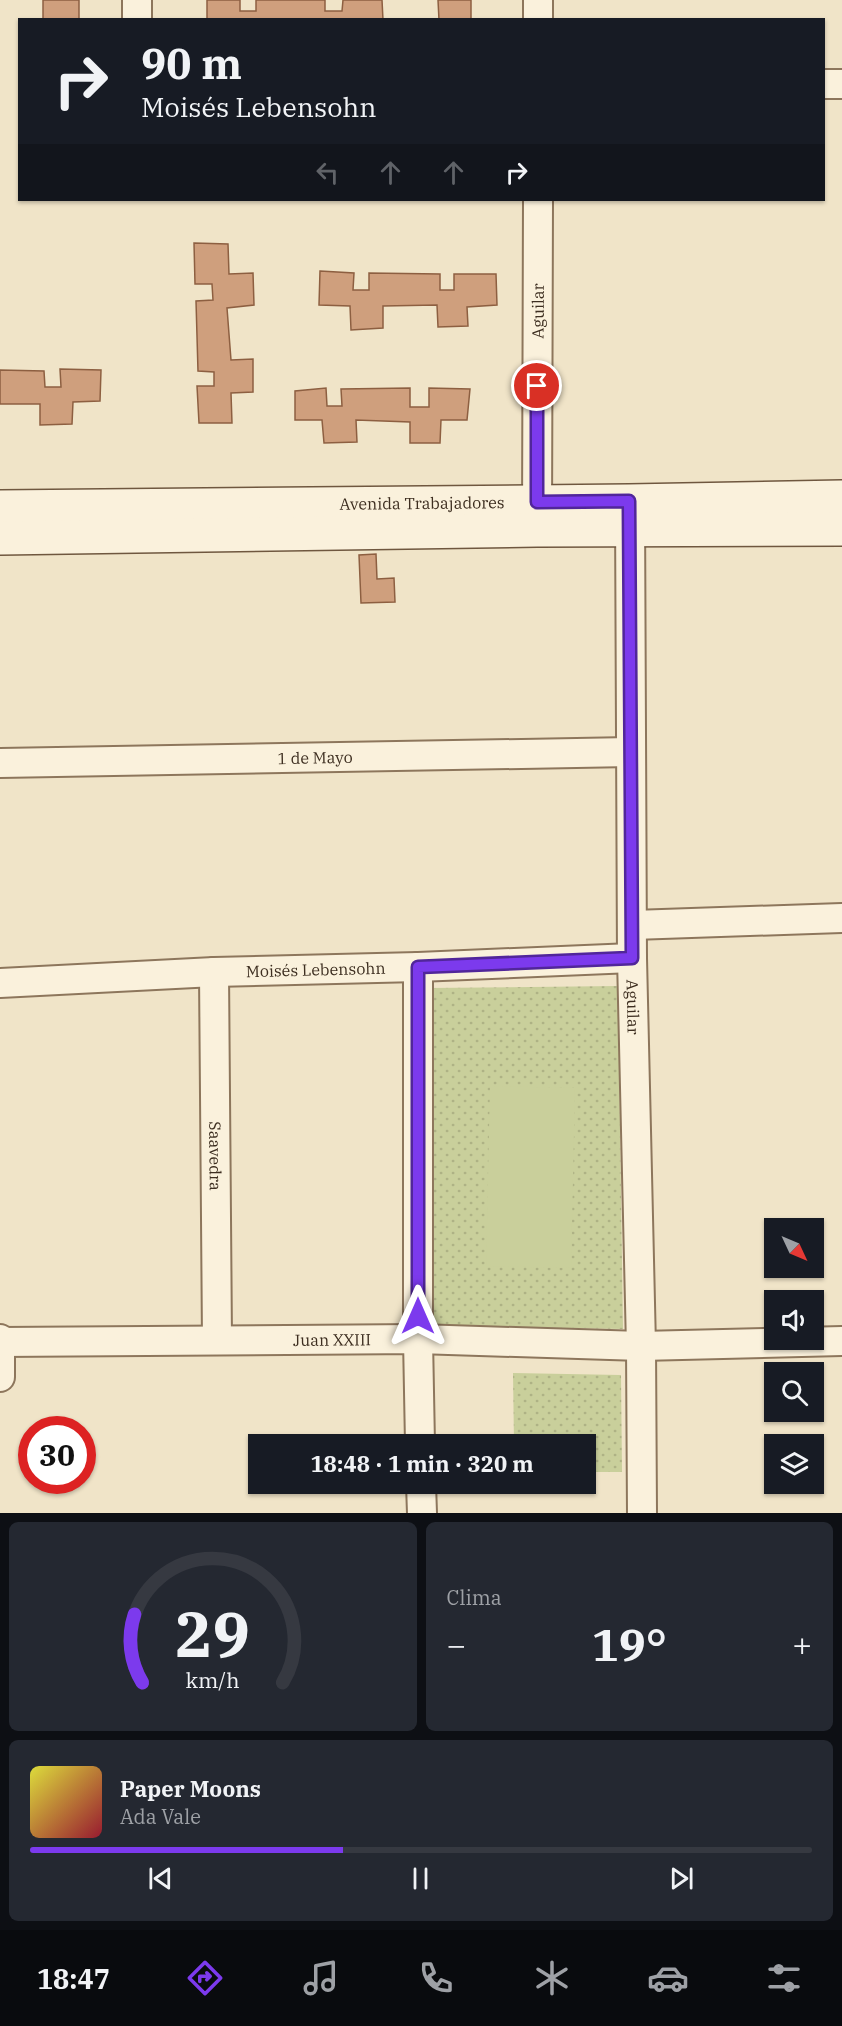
<!DOCTYPE html>
<html lang="es">
<meta charset="utf-8">
<style>
:root{--surface:#171b24;--page:#242831;--text:#f1f3f6;--muted:#9ea1a6;--line:#363941;--accent:#7c3aed}
body{margin:0;font-family:"IBM Plex Serif",serif;background:var(--page);color:var(--text);height:100vh;display:flex;flex-direction:column;font-size:22px;white-space:nowrap}
*{box-sizing:border-box;margin:0}
p{font-size:20px;color:var(--muted)}
.icon{flex:none;width:33px;height:33px;fill:none;stroke:currentColor;stroke-width:2;stroke-linecap:round;stroke-linejoin:round}
.map{position:relative;height:1513px;overflow:hidden}
.panel{display:flex;flex-direction:column;gap:9px;padding:9px;background:#0d0f14;flex:1}
.panel>*{flex:none}
.hud{position:absolute;left:18px;top:18px;width:807px;height:183px;border-radius:0px;box-shadow:0 2px 4px #0004;background:#171b24;color:var(--text);overflow:hidden}
.needle{width:39px;rotate:134deg}
.buttons{position:absolute;left:764px;top:1218px;display:grid;gap:12px}
.buttons a{display:grid;place-items:center;width:60px;height:60px;border-radius:0px;background:var(--surface);box-shadow:0 2px 4px #0004;font-size:30px}
.speed{position:absolute;left:18px;top:1416px;display:flex;gap:12px;font-size:30px;font-weight:700;text-align:center}
.speed>*{display:grid;place-content:center;width:78px;height:78px;border-radius:50%;background:var(--surface);box-shadow:0 2px 4px #0004;line-height:1}
.speed .limit{border:9px solid #d22;background:#fff;color:#111}
.pin{position:absolute;display:grid;place-items:center;width:51px;height:51px;color:#fff;margin:-26px;border:3px solid #fff;border-radius:50%;box-shadow:0 2px 6px #0007}
.me{position:absolute;width:66px;margin:-33px;rotate:0deg;stroke-linejoin:round;filter:drop-shadow(0 0 4px #0008)}
.turn{display:flex;align-items:center;gap:21px;height:126px;padding:0 24px;font-size:27px}
.turn .icon{width:78px;height:78px;stroke-width:2.5}
.turn b{display:block;font-size:42px;line-height:51px}
.lanes{display:flex;align-items:center;height:57px;padding:0 24px;background:#0003;justify-content:center;gap:30px;direction:ltr}
.lanes .off{opacity:.35}
.big{font-size:45px;font-weight:700;line-height:1.1}
.panel .tile{flex:1;display:flex;flex-direction:column;justify-content:center;gap:9px;min-width:0;padding:0 21px;border-radius:9px;background:var(--page)}
.panel .dial{align-items:center;gap:0}
.dial svg{height:156px;overflow:visible;fill:none;stroke:var(--line);stroke-width:7;stroke-linecap:round;text-anchor:middle}
.dial text{fill:var(--text);stroke:none}
.song{display:flex;align-items:center;gap:18px}
.cover{width:72px;height:72px;border-radius:9px;background:linear-gradient(135deg,hsl(60 70% 55%),hsl(350 70% 35%))}
.played{height:6px;border-radius:3px;background:linear-gradient(90deg,var(--accent) 40%,var(--line) 40%)}
.keys{display:flex;justify-content:space-around;direction:ltr}
.heat{display:flex;justify-content:space-between;align-items:center;font-size:33px;direction:ltr}
.panel .tiles{flex:1;display:grid;gap:9px;grid-template-columns:1fr 1fr}
.tile:last-child{grid-column:span 2}
.trip{position:absolute;left:248px;top:1434px;width:348px;height:60px;border-radius:0px;background:var(--surface);box-shadow:0 2px 4px #0004;font-weight:700;line-height:60px;text-align:center}
.dock{display:flex;height:96px;justify-content:space-around;align-items:center;background:#090b0e;color:var(--muted)}
.dock .icon{width:42px;height:42px}
.dock .current{color:var(--accent)}
.dock b{font-size:27px;color:var(--text)}
.map>svg:first-child{display:block}
</style>
<div class="map">
<svg width="842" height="1513" viewBox="0 0 842 1513">
<defs>
<pattern id="park-dots" width="8" height="8" patternUnits="userSpaceOnUse" patternTransform="scale(1.5)"><rect width="8" height="8" fill="#c9cf9b"/><path d="M2 2h.1M6 6h.1" fill="none" stroke="#aeb285" stroke-width="1.8" stroke-linecap="round"/></pattern>
</defs>
<rect width="100%" height="100%" fill="#f0e4c8"/>
<path fill="url(#park-dots)" d="M618,986L623,1329L432,1326L430,988Z
M513,1373L621,1375L622,1472H585V1444H514Z"/>
<path fill="#c9cf9b" d="M490,1086L575,1088L571,1268L486,1266Z"/>
<path fill="#cf9f7d" stroke="#8d5f41" stroke-width="1.5" d="M43,0H79V20H43Z
M207,0H240V11H256V0H325V11H342L343,0H382L383,20H207Z
M438,0H471V20H439Z
M194,243L228,244L229,274L253,273L254,305L227,308L231,360L253,359V392L231,393L232,423H199L197,386H214V372L198,371L196,301L213,300L212,284H195Z
M320,271L354,273L353,290H369V273L440,274V290H454V274H496L497,305L467,307L468,326L438,327L437,305L383,306V328L351,330L350,306L319,305Z
M60,369L101,370L100,401L73,402L72,424L40,425V404H0V370L44,371L45,387H61Z
M326,388L327,406H342L341,389L410,388V407H429V388L470,389L467,420H441L440,443H410V422L356,420L357,442L324,443L322,420H295V391Z
M376,554L377,579L394,578L395,602L361,603L359,555Z"/>
<g fill="none" stroke-linecap="round" stroke-linejoin="round">
<defs>
<g id="minor">
<path d="M538,0V20"/>
<path d="M137,20V0"/>
<path d="M824,84H842"/>
<path id="s1" d="M630,507L632,958L641,1346L642,1513"/>
<path id="s2" d="M537,524L538,200"/>
<path id="s3" d="M0,763L631,752"/>
<path d="M633,925L842,918"/>
<path d="M418,967V1339L420,1444"/>
<path id="s4" d="M214,972L217,1340"/>
<path id="s5" d="M0,983L214,972L418,967L632,958"/>
<path d="M0,1339V1377"/>
<path id="s6" d="M0,1342L418,1339L641,1346L842,1341"/>
<path d="M421,1484L422,1513"/>
</g>
<g id="secondary">
<path id="s7" d="M0,507L629,501L842,497"/>
<path d="M0,538L537,530L842,529"/>
</g>
</defs>
<use href="#minor" stroke="#8d765c" stroke-width="32"/>
<use href="#secondary" stroke="#6f573f" stroke-width="36"/>
<use href="#minor" stroke="#faf1dc" stroke-width="28"/>
<use href="#secondary" stroke="#faf1dc" stroke-width="33"/>
</g>
<g fill="none" stroke-linecap="round" stroke-linejoin="round">
<defs>
<path id="route" d="M418,1316V967L632,958L629,501L537,502V386"/>
</defs>
<use href="#route" stroke="#51269a" stroke-width="15"/>
<use href="#route" stroke="#7c3aed" stroke-width="10"/>
</g>
<g text-anchor="middle" stroke-width="6" stroke-linejoin="round" paint-order="stroke">
<g font-size="16" fill="#3d2e20" stroke="#f7eed8">
<text dy="6" stroke="none"><textPath href="#s2" startOffset="213">Aguilar</textPath></text>
<text dy="6" stroke="none"><textPath href="#s7" startOffset="422">Avenida Trabajadores</textPath></text>
<text dy="6" stroke="none"><textPath href="#s3" startOffset="315">1 de Mayo</textPath></text>
<text dy="6" stroke="none"><textPath href="#s5" startOffset="316">Moisés Lebensohn</textPath></text>
<text dy="6" stroke="none"><textPath href="#s1" startOffset="500">Aguilar</textPath></text>
<text dy="6" stroke="none"><textPath href="#s4" startOffset="184">Saavedra</textPath></text>
<text dy="6" stroke="none"><textPath href="#s6" startOffset="332">Juan XXIII</textPath></text>
</g>
</g>
</svg>
<div class="buttons">
<a><svg class="needle" viewBox="-14 -14 28 28"><path d="M0-13l5 13h-10z" fill="#e53935"/><path d="M0 13l5-13h-10z" fill="#9ea1a6"/></svg></a>
<a><svg class="icon" aria-label="sound" viewBox="0 0 24 24"><path d="M4 9h4l5-4v14l-5-4H4zM17 9q2 3 0 6"/></svg></a>
<a><svg class="icon" aria-label="search" viewBox="0 0 24 24"><circle cx="10" cy="10" r="6"/><path d="M15 15l6 6"/></svg></a>
<a><svg class="icon" aria-label="layers" viewBox="0 0 24 24"><path d="M12 4l9 5-9 5-9-5zM3 14l9 5 9-5"/></svg></a>
</div>
<div class="speed"><div class="limit">30</div></div>
<div class="pin" style="left:537px;top:386px;background:#d93025"><svg class="icon" aria-label="arrive" viewBox="0 0 24 24"><path d="M6 21V4h12l-3 4 3 4H6"/></svg></div>
<svg class="me" style="left:418px;top:1316px" viewBox="-20 -20 40 40"><path d="M0-17L14 15 0 8-14 15z" fill="#7c3aed" stroke="#fff" stroke-width="4"/></svg>
<div class="trip">18:48 · 1 min · 320 m</div>
<div class="hud">
<div class="turn"><svg class="icon" aria-label="right" viewBox="0 0 24 24"><path d="M7 20v-9h11M14 6l5 5-5 5"/></svg><div><b>90 m</b>Moisés Lebensohn</div></div>
<div class="lanes"><svg class="icon off" aria-label="left" viewBox="0 0 24 24"><path d="M17 20v-9H6M10 6l-5 5 5 5"/></svg><svg class="icon off" aria-label="ahead" viewBox="0 0 24 24"><path d="M12 20V5M6 11l6-6 6 6"/></svg><svg class="icon off" aria-label="ahead" viewBox="0 0 24 24"><path d="M12 20V5M6 11l6-6 6 6"/></svg><svg class="icon" aria-label="right" viewBox="0 0 24 24"><path d="M7 20v-9h11M14 6l5 5-5 5"/></svg></div>
</div>
</div>
<section class="panel">
<div class="tiles">
<div class="tile dial"><svg viewBox="0 0 100 80">
<path d="M14 69A42 42 0 1 1 86 69"/>
<path d="M14 69A42 42 0 0 1 10 34" stroke="#7c3aed"/>
<text x="50" y="56" font-size="32" font-weight="700">29</text>
<text x="50" y="72" font-size="11">km/h</text>
</svg></div>
<div class="tile"><p>Clima</p>
<div class="heat"><a>−</a><b class="big">19°</b><a>+</a></div>
</div>
<div class="tile">
<div class="song"><i class="cover"></i><div><b>Paper Moons</b><p>Ada Vale</p></div></div>
<div class="played"></div>
<div class="keys"><svg class="icon" aria-label="previous" viewBox="0 0 24 24"><path d="M18 5L8 12l10 7zM5 5v14"/></svg><svg class="icon" aria-label="pause" viewBox="0 0 24 24"><path d="M8 5v14M16 5v14"/></svg><svg class="icon" aria-label="next" viewBox="0 0 24 24"><path d="M6 5l10 7-10 7zM19 5v14"/></svg></div>
</div>
</div>
</section>
<nav class="dock">
<b>18:47</b>
<svg class="icon current" aria-label="directions" viewBox="0 0 24 24"><path d="M12 3l9 9-9 9-9-9zM9 14v-3h6M13 9l2 2-2 2"/></svg>
<svg class="icon" aria-label="music" viewBox="0 0 24 24"><path d="M9 18V5l10-2v13"/><circle cx="6" cy="18" r="3"/><circle cx="16" cy="16" r="3"/></svg>
<svg class="icon" aria-label="phone" viewBox="0 0 24 24"><path d="M5 4h4l2 5-3 2q2 4 5 5l2-3 5 2v4C11 20 4 13 5 4z"/></svg>
<svg class="icon" aria-label="climate" viewBox="0 0 24 24"><path d="M12 3v18M4 7l16 10M4 17L20 7"/></svg>
<svg class="icon" aria-label="car" viewBox="0 0 24 24"><path d="M5 17H2v-5l4-1 3-4h7l3 4 3 1v5h-3M9 17h6M6 11h13"/><circle cx="7" cy="17" r="2"/><circle cx="17" cy="17" r="2"/></svg>
<svg class="icon" aria-label="filters" viewBox="0 0 24 24"><path d="M4 7h16M4 17h16"/><circle cx="9" cy="7" r="2"/><circle cx="15" cy="17" r="2"/></svg>
</nav>
